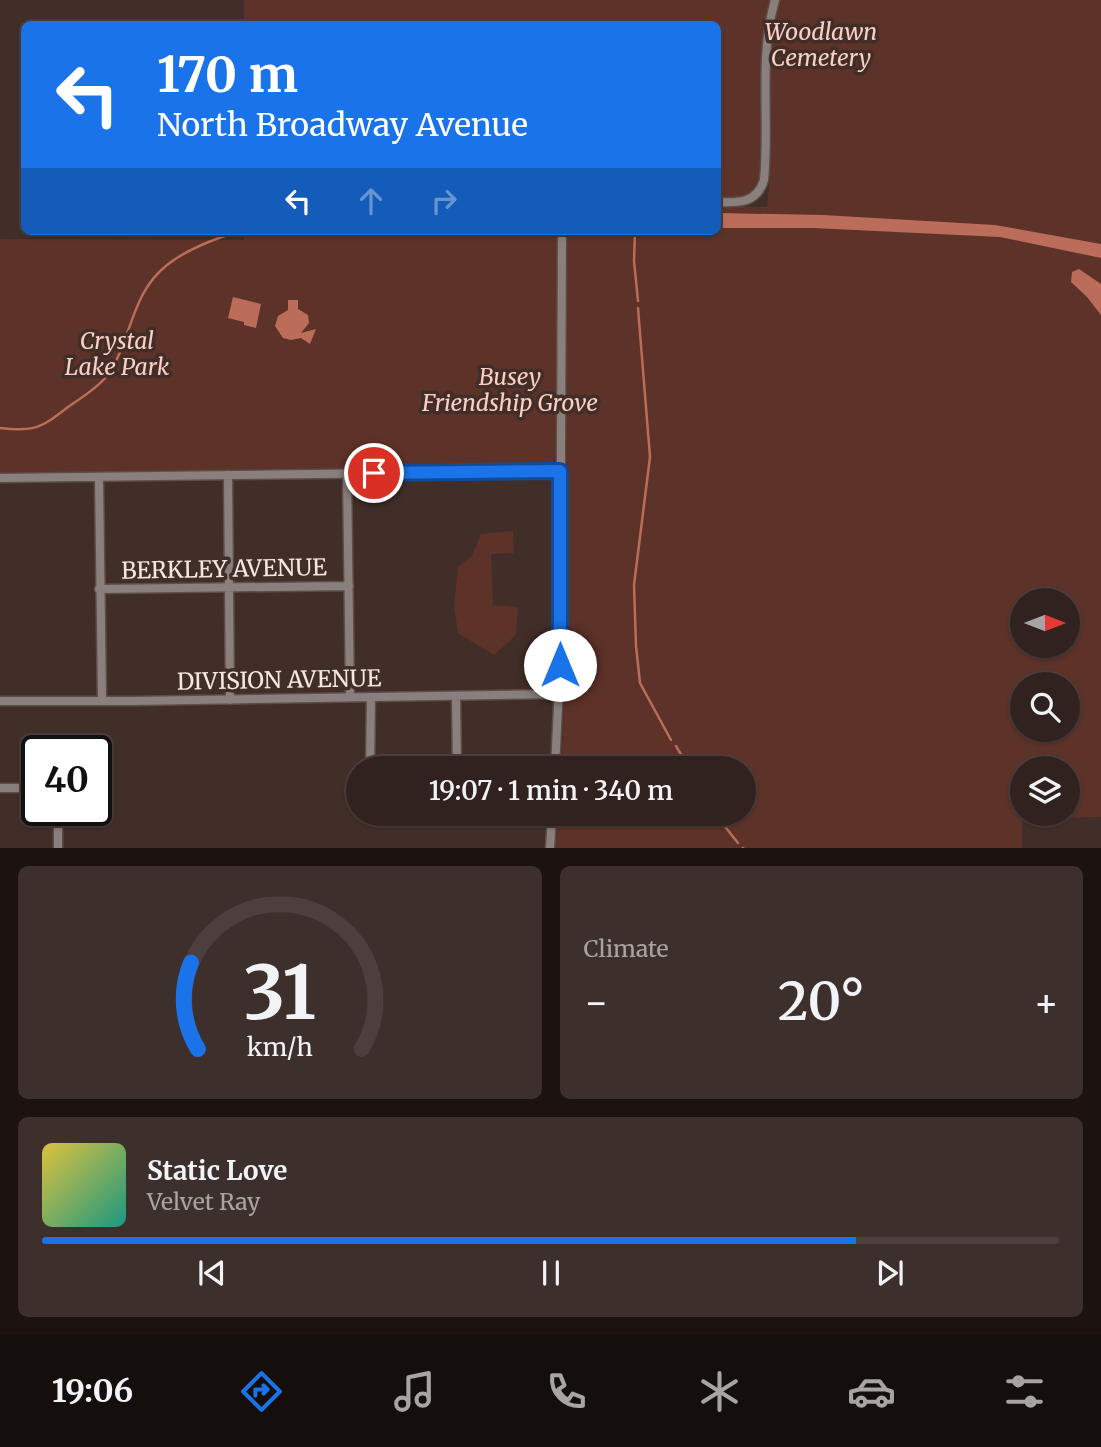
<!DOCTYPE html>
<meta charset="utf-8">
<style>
:root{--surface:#32221f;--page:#3d2f2c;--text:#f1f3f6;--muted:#a8a4a4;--line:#4d3f3d;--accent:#1a73e8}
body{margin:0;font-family:Merriweather,serif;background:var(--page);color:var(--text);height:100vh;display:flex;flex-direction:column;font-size:26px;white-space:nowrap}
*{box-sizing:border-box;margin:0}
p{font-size:23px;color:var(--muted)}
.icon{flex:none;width:38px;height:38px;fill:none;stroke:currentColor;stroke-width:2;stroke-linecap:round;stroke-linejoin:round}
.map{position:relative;height:848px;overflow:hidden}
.panel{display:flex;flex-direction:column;gap:18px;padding:18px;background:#1c1311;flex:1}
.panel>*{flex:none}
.hud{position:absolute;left:21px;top:21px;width:700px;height:214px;border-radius:10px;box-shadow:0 2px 5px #0004,0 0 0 2px var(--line);background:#1a73e8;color:#fff;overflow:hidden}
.needle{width:46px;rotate:90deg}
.tools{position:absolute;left:1010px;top:588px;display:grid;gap:14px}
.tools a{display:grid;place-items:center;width:70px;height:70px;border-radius:50%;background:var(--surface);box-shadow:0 2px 5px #0004,0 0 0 2px var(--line);font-size:35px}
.speed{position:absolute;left:21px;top:735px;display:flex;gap:14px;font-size:35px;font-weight:700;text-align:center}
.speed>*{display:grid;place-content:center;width:91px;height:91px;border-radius:50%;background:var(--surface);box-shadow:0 2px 5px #0004,0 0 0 2px var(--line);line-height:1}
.speed .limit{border:4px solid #111;border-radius:10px;background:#fff;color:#111}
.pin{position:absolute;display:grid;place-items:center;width:60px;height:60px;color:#fff;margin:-30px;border:4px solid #fff;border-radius:50%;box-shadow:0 2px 7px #0007}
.me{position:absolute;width:77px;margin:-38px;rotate:0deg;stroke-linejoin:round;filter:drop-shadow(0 0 5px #0008)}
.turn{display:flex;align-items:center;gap:24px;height:147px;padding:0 21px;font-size:32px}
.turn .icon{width:91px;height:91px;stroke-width:2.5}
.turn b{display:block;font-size:49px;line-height:60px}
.lanes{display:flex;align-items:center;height:66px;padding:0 21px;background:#0003;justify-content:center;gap:35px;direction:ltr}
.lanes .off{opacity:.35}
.big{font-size:52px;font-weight:600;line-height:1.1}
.panel .widget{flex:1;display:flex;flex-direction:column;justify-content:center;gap:10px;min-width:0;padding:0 24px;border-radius:10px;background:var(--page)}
.panel .dial{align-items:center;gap:0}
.dial svg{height:182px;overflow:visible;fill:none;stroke:var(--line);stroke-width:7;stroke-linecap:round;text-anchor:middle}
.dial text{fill:var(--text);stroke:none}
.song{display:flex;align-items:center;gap:21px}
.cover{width:84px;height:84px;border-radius:10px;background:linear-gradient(135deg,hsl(50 70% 55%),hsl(170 70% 35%))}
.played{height:7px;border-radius:4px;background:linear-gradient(90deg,var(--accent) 80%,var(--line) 80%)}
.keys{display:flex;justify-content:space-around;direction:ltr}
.heat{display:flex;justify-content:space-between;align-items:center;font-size:38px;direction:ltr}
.panel .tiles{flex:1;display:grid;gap:18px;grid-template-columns:1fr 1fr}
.widget:last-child{grid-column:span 2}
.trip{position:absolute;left:346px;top:756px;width:410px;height:70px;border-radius:35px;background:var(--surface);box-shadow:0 2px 5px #0004,0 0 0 2px var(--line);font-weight:600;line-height:70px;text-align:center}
.dock{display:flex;height:112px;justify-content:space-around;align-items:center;background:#140e0c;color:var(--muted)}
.dock .icon{width:49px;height:49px}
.dock .selected{color:var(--accent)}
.dock b{font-size:32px;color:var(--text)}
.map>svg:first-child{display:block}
</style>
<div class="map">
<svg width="1101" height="849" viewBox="0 0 1101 849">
<rect width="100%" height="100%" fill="#422e29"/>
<path fill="#5d3228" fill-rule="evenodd" d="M244,0H775L767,29L761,93L764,112V180L752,198L718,202V24H244Z
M779,0H1101V817L1022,819V848L556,849L558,814H744V768H561C572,590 564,410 568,231H718V206L767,207C768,194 770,182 770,169C771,112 766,56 779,0ZM1022,600H1068V646H1022ZM1022,684H1068V730H1022ZM1022,768H1068V814H1022Z
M244,231H562L557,348V453L554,461L548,465L0,473V239L244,240Z
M513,531L514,553L491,554L493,605L518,607L516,635L494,655L458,633L454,606L458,567L472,556L481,534Z"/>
<path fill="#bc6d59" d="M718,213L823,215L995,225L1101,244V258L1000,237L813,228H718Z
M1079,269L1101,284V315L1087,297L1071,282L1072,272Z
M233,297L261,304L256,328L244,325V322L228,318Z
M288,300H298V309L308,315L309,323L301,333L316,329L310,344L301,338L291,340L283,338L275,326L278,316L288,310Z"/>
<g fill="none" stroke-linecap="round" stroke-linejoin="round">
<path stroke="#bc6d59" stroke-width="2.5" d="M635,231L634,261L638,301
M638,308L650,457L634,585L636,646L640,683L671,740
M0,428C35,432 41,428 68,407C81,398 96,389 106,377C132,343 129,295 167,265C187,249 215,239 239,231
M676,746L689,768
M715,814L738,843
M743,848L744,849"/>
<defs>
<path id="minor" d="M718,202C739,203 757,203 764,180C770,119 758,60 775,0
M347,474L350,697
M228,475L230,700
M0,478L560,471
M99,478L102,700
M99,589L349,586
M456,697L457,768
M0,701H132L559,694
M370,768L371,697
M555,768L560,665L562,231
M0,788H37
M456,815L457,814
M58,849V810
M550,849L552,814"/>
</defs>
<use href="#minor" stroke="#5e4c47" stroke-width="11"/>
<use href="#minor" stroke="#897f7c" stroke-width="8"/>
</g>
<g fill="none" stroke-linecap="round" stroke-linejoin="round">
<defs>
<path id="route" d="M374,473L560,471V665"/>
</defs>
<use href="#route" stroke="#114b97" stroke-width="18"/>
<use href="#route" stroke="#1a73e8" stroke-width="12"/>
</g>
<g text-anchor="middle" stroke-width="7" stroke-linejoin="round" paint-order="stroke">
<g font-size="23" font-style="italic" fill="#fccfc3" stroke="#422e29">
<text x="821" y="40">Woodlawn<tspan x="821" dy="26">Cemetery</tspan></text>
<text x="117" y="349">Crystal<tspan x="117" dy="26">Lake Park</tspan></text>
<text x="510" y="385">Busey<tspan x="510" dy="26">Friendship Grove</tspan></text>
</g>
<g font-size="23" fill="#f4e7e3" stroke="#422e29">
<text transform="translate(224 569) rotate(-1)" y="8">BERKLEY AVENUE</text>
<text transform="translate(279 680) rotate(-1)" y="8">DIVISION AVENUE</text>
</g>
</g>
</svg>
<div class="tools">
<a><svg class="needle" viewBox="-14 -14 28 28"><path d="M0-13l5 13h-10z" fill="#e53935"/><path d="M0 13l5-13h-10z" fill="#a8a4a4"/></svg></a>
<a><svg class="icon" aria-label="search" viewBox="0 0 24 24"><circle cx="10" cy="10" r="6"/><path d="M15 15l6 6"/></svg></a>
<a><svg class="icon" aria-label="layers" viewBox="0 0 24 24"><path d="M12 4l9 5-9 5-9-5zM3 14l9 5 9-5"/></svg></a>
</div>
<div class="speed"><div class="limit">40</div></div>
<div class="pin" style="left:374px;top:473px;background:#d93025"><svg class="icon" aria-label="arrive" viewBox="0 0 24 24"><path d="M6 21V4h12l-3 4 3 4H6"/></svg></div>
<svg class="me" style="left:560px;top:665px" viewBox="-20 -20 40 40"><circle r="19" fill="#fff"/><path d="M0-13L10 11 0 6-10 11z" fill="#1a73e8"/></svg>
<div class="trip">19:07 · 1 min · 340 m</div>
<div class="hud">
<div class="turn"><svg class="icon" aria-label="left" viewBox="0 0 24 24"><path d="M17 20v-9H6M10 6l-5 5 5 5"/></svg><div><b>170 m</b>North Broadway Avenue</div></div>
<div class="lanes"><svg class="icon" aria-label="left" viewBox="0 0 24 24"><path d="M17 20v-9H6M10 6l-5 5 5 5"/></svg><svg class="icon off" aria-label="ahead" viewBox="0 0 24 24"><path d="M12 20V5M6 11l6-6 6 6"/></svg><svg class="icon off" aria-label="right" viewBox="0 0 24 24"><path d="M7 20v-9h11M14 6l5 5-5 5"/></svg></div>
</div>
</div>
<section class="panel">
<div class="tiles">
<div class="widget dial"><svg viewBox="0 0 100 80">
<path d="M14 69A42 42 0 1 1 86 69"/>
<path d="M14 69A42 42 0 0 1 11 31" stroke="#1a73e8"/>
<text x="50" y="56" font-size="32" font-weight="700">31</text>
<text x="50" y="72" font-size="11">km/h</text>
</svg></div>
<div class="widget"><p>Climate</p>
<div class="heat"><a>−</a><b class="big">20°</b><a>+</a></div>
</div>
<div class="widget">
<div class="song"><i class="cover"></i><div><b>Static Love</b><p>Velvet Ray</p></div></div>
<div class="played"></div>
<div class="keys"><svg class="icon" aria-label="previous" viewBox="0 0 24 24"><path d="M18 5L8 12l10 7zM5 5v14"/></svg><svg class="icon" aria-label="pause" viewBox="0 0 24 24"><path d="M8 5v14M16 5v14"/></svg><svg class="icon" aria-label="next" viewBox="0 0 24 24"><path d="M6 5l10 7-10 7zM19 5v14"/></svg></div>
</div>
</div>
</section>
<nav class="dock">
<b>19:06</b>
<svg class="icon selected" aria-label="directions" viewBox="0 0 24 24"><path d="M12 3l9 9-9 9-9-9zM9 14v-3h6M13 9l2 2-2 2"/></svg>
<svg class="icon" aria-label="music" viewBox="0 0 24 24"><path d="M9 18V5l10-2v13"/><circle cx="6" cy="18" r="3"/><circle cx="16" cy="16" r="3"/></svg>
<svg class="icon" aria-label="phone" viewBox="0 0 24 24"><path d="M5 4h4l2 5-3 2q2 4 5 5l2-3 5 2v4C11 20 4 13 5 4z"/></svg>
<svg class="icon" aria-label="climate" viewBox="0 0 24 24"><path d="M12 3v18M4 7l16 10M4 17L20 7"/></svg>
<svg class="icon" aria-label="car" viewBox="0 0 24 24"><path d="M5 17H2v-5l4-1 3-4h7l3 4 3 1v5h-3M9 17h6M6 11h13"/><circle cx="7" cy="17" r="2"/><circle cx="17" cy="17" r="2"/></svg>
<svg class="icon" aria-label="filters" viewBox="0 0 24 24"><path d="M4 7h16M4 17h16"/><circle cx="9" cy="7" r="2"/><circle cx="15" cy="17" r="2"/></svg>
</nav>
